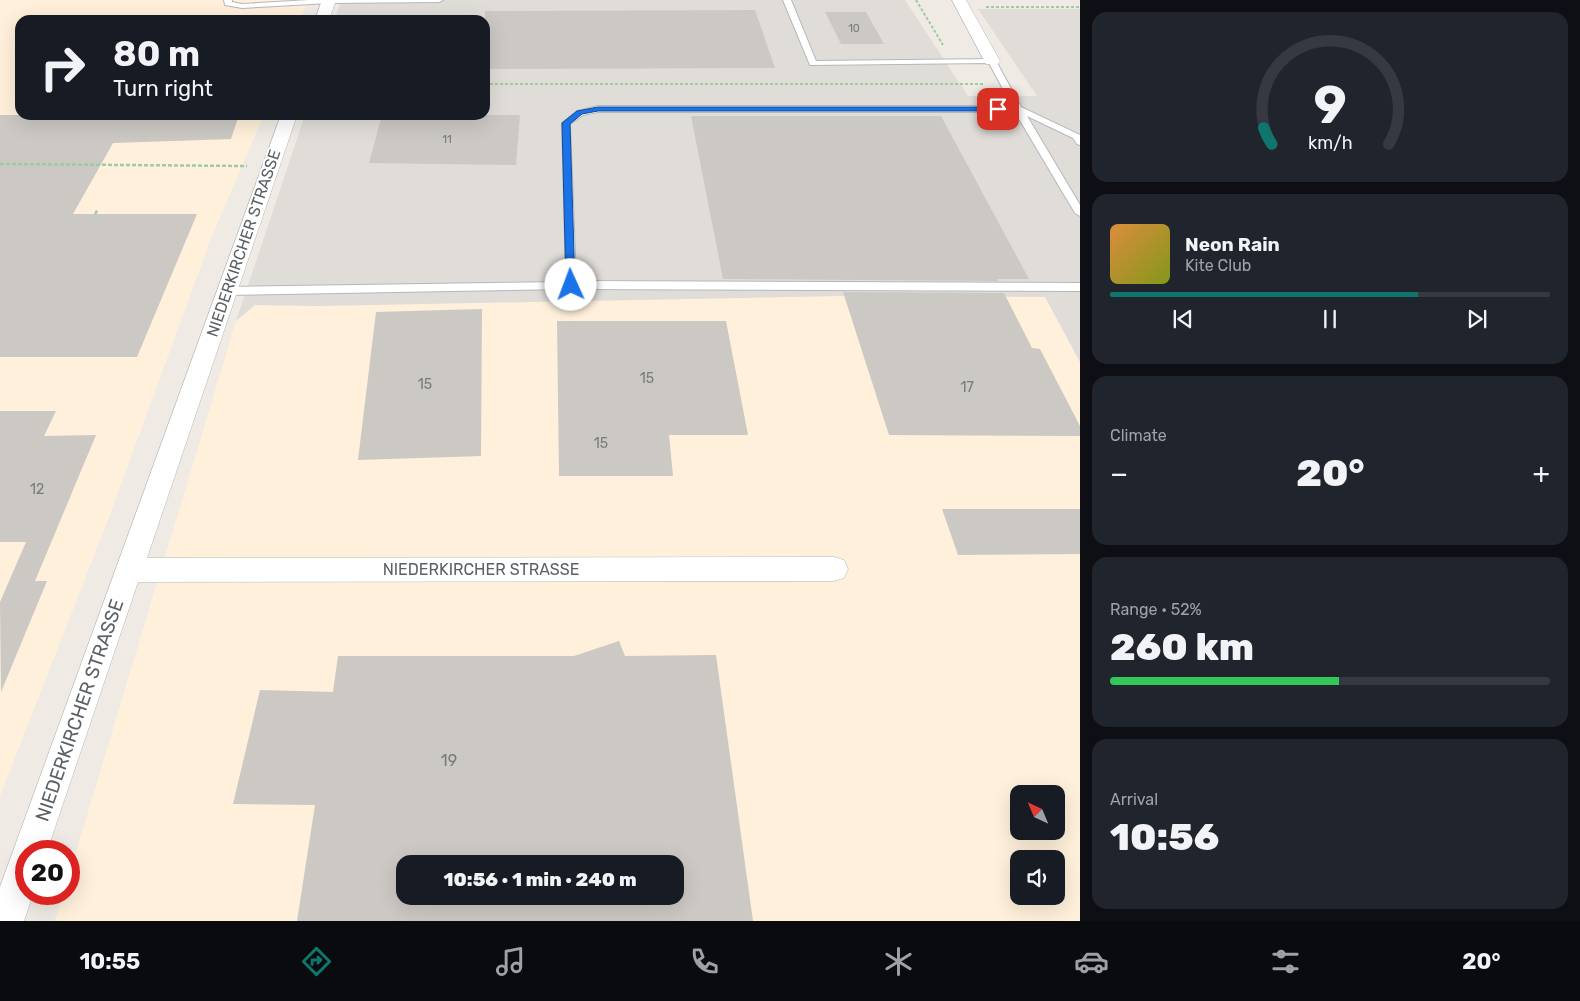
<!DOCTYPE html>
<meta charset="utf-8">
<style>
:root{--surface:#171b24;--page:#20242c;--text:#f1f3f6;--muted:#9ea1a6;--line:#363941;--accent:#0f766e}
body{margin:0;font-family:Rubik,sans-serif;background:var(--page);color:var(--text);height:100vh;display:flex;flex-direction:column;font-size:19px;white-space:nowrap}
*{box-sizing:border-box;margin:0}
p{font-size:16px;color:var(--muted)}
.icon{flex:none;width:28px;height:28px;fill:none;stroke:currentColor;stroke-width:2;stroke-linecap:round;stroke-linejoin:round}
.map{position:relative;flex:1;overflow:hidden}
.sheet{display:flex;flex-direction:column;gap:12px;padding:12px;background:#0d0f14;width:500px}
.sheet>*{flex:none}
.hud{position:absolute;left:15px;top:15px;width:475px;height:105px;border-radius:15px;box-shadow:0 5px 20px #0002;background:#171b24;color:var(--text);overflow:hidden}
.needle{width:32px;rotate:316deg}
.tools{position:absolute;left:1010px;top:785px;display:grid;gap:10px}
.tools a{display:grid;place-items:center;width:55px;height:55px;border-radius:10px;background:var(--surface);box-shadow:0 5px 20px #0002;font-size:25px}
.speed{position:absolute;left:15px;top:840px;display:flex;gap:10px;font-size:25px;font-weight:700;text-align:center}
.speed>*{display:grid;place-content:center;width:65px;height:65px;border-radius:50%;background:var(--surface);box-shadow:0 5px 20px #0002;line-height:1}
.speed .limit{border:8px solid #d22;background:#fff;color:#111}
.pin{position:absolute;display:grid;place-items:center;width:42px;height:42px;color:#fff;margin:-21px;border-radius:10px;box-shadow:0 2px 8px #0006}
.me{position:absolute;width:55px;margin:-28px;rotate:358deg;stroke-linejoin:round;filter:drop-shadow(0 0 4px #0008)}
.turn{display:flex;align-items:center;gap:18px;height:105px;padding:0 15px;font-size:22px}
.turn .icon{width:65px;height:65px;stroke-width:2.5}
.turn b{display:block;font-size:35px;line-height:42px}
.big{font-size:38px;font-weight:800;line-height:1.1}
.sheet .widget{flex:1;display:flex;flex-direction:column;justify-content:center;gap:8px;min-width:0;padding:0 18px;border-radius:15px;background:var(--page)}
.sheet .dial{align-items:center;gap:0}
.dial svg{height:130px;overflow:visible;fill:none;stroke:var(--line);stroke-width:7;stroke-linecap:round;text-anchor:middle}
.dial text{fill:var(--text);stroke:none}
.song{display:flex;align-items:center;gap:15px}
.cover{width:60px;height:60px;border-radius:8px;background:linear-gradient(135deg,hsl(30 70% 55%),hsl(70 70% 35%))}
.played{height:5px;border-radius:2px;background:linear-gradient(90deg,var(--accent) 70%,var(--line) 70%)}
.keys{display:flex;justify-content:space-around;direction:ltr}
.heat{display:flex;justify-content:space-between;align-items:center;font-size:28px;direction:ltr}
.charge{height:8px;border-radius:4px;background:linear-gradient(90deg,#34c759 52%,var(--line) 0)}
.trip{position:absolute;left:396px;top:855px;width:288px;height:50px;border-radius:15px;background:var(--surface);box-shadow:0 5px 20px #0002;font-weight:800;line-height:50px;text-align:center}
.dock{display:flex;height:80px;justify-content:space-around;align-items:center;background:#090b0e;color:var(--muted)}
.dock .icon{width:35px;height:35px}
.dock .selected{color:var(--accent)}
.dock b{font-size:22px;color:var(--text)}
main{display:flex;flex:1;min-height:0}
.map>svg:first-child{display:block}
</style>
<main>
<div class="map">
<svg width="1080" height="921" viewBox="0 0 1080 921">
<rect width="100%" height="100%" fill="#efebe4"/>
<path fill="#fef0da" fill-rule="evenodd" d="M0,0H308L300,20H20V115H264L212,236L108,520L0,796Z
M841,296L1045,297L1080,362V921H55L63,894H69V875L236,321L255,305L319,306ZM1019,794H1056V831H1019ZM1019,859H1056V896H1019ZM405,864H675V896H405Z"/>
<path fill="#e0ddd9" d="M341,0H905L968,96H1037L978,9H1080V362L1045,297L841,296L319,306L255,305L236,321L305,115H485V20H335Z"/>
<path fill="#ccc8c3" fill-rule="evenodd" d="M755,10L775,68L485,69V11Z
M825,12H866L884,44H841Z
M0,115H239L231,139L113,143L73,214H197L137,357H0Z
M382,115H520L516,165L369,163Z
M691,116H941L1029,279H997L998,281L723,279Z
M843,292L1004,293L1032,348L1040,349L1080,426V436L889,435Z
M482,309L481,456L358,460L376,312Z
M557,321H726L748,435H669L673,476H559Z
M0,411H56L44,436L96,435L35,581H47L1,692L0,602L26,542H0Z
M942,509H1080V554L958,555Z
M619,641L625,656L716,655L753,921H297L315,805L233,804L260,690L333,692L338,656H574ZM405,864H675V896H405Z"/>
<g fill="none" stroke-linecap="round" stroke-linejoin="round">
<defs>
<path id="service" d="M224,0H232V2L242,4L309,0H443L439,2L329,3L242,8L225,5Z
M783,0H791L816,61L995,59L1021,107L1080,135V145L1077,144L1073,138L1027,116L1080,205V216L1075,213L1015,112H598L583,115L570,124L576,281L1080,283V291L571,289L226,295L221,291L226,287L566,282L562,123L577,111L598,106H1012L989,63L810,65Z"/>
<path id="minor" d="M322,0H336L329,20H315Z
M952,0H966L1000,61L998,64H986Z
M281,115H297L147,558L834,557L844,560L848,569L844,578L834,581L138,582L47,851H26V894H33L24,921H0V887Z"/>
</defs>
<use href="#service" stroke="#b5b8bb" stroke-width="2"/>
<use href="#minor" stroke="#b5b8bb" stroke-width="1"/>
<path stroke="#9dcca3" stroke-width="2" stroke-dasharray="3 2" stroke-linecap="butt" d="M916,0L943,45
M986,7H1080
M485,84H984"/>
<path stroke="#9dcca3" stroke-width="2.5" stroke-dasharray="4 2" stroke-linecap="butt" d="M0,164L247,166
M95,214L98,209"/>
<use href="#service" fill="#fff" fill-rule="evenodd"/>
<use href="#minor" fill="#fff" fill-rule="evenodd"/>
</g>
<path fill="#1a73e8" stroke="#114b97" d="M598,107H998L1002,109L998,111H598L582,114L570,124L575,285L571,288L566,285L562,123L577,111Z"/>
<g text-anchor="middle" stroke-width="4" stroke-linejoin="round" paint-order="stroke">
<g font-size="11" fill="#787b7c">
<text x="854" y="32">10</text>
<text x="447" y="143">11</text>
</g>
<g font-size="14" fill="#787b7c">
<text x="647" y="383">15</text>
<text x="425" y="389">15</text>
<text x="967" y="392">17</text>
<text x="601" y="448">15</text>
<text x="37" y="494">12</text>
</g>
<g font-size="16" fill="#5c6165" stroke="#fff">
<text transform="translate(243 243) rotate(-71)" y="6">NIEDERKIRCHER STRASSE</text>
<text x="481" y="575">NIEDERKIRCHER STRASSE</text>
</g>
<g font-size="16" fill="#787b7c">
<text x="449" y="766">19</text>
</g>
<g font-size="19" fill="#5c6165" stroke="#fff">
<text transform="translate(79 710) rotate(-71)" y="7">NIEDERKIRCHER STRASSE</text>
</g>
</g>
</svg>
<div class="tools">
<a><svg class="needle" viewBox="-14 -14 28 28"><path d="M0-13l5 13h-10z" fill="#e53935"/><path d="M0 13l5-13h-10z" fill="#9ea1a6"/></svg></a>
<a><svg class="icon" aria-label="sound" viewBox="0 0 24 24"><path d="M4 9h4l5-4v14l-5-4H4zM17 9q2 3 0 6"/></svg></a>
</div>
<div class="speed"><div class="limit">20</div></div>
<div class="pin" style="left:998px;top:109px;background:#d93025"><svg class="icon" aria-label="arrive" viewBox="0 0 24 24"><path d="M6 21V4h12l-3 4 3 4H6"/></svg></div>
<svg class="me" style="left:571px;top:285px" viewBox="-20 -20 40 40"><circle r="19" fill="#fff"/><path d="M0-13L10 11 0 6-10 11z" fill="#1a73e8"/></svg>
<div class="trip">10:56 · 1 min · 240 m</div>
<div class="hud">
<div class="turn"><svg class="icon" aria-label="right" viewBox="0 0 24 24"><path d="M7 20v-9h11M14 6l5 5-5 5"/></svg><div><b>80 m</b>Turn right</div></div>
</div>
</div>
<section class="sheet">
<div class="widget dial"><svg viewBox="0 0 100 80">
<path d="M14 69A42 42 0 1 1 86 69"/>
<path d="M14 69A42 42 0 0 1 9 59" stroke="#0f766e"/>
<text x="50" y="56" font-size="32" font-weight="700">9</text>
<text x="50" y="72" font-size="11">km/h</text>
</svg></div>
<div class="widget">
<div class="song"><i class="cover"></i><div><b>Neon Rain</b><p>Kite Club</p></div></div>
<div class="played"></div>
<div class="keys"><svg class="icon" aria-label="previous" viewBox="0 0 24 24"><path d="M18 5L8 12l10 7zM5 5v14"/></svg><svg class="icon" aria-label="pause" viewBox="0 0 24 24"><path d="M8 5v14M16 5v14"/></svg><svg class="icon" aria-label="next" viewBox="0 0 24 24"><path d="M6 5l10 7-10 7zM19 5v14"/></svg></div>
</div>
<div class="widget"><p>Climate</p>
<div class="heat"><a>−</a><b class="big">20°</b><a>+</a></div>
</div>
<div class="widget"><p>Range · 52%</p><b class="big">260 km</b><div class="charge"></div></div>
<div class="widget"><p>Arrival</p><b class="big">10:56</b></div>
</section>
</main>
<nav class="dock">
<b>10:55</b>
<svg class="icon selected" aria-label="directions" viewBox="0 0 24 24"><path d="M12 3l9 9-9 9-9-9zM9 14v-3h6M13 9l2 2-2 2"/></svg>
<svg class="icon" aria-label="music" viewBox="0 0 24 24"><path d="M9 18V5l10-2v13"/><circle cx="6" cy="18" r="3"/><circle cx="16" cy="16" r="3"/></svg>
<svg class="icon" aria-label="phone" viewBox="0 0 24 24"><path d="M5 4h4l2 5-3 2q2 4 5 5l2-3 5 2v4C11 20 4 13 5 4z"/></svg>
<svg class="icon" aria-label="climate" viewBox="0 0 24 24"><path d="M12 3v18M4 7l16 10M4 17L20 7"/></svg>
<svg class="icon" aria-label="car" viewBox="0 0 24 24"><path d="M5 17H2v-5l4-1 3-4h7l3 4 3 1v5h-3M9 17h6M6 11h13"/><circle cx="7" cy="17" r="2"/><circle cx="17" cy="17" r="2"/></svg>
<svg class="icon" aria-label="filters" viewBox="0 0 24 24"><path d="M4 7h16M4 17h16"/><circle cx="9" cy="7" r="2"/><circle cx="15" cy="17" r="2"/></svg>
<b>20°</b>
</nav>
